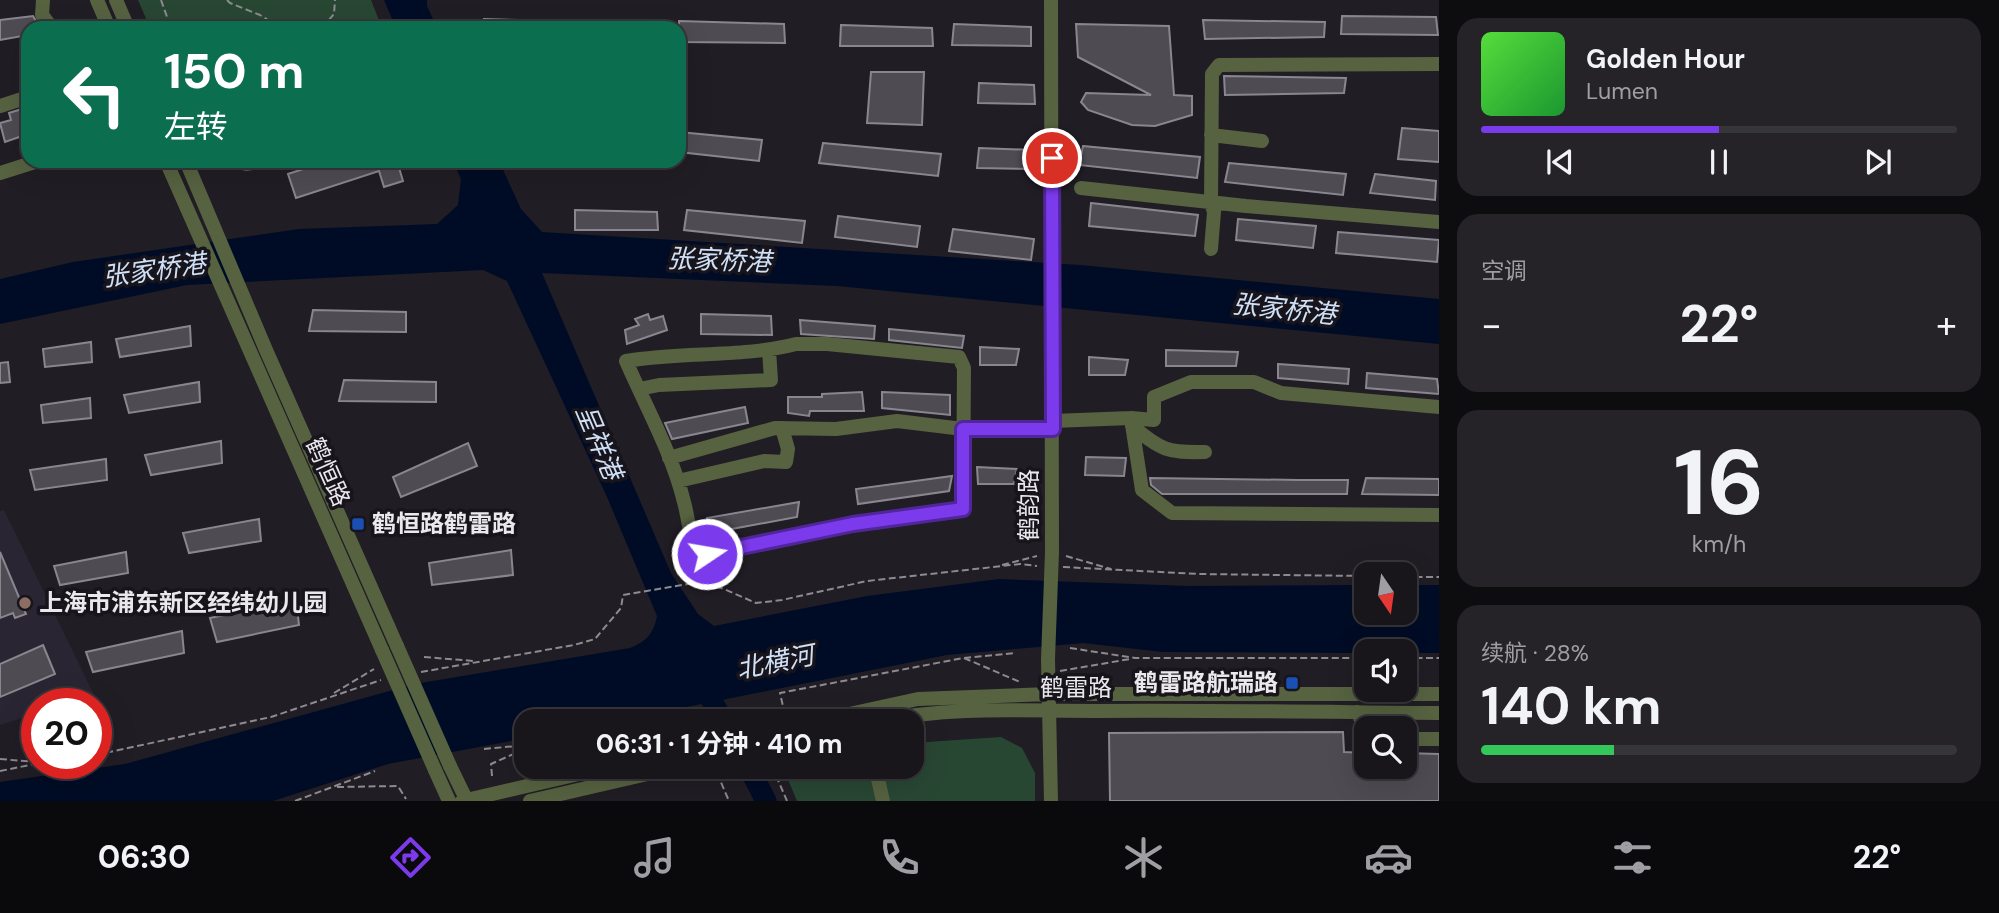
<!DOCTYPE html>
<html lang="zh">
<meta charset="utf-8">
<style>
:root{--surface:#18161b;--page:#252328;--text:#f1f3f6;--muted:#9f9fa3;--line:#36353a;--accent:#7c3aed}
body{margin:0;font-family:"DM Sans","Noto Sans SC",sans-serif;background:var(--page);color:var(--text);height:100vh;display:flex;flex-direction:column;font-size:26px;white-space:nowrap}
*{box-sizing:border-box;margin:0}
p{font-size:23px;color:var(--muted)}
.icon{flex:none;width:38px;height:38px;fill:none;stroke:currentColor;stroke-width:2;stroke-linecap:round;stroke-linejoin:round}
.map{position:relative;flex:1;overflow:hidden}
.side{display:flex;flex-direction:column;gap:18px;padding:18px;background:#0d0c0f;width:560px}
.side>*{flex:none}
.guide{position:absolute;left:21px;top:21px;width:665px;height:147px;border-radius:21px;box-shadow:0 7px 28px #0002,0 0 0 2px var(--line);background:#0b6e4f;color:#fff;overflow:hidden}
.needle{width:46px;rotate:167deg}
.fabs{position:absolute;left:1354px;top:562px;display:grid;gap:14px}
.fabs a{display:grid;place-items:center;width:63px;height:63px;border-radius:14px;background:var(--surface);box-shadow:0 7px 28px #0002,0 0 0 2px var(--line);font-size:35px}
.speed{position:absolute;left:21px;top:688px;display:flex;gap:14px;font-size:35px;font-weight:700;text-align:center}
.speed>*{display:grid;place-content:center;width:91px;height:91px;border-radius:50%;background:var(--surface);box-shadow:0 7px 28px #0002,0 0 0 2px var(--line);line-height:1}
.speed .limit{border:10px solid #d22;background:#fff;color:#111}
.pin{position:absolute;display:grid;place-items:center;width:60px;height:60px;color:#fff;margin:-30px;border:4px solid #fff;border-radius:50%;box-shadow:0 2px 7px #0007}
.me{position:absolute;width:77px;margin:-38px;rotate:78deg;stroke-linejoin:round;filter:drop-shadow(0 0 5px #0008)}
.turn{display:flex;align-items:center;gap:24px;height:147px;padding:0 28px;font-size:32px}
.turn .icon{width:91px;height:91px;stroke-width:2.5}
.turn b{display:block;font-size:49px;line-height:60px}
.big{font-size:52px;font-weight:700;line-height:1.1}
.side .tile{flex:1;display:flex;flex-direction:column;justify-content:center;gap:10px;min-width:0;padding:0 24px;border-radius:21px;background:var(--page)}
.side .dial{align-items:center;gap:0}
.dial b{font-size:91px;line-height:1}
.song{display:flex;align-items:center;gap:21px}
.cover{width:84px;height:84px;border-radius:10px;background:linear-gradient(135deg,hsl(110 70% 55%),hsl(130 70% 35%))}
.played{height:7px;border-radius:4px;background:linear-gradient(90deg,var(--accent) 50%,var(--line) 50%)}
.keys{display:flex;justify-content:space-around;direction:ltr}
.heat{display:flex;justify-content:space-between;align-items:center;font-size:38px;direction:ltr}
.charge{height:10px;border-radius:5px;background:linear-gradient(90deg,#34c759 28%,var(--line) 0)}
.trip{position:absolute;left:514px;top:709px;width:410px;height:70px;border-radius:21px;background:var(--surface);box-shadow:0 7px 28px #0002,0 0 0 2px var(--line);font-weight:700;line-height:70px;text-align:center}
.tabs{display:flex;height:112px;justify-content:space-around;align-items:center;background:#0a090b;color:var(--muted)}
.tabs .icon{width:49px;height:49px}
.tabs .current{color:var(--accent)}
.tabs b{font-size:32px;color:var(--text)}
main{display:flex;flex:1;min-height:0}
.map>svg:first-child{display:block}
</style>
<main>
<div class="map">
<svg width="1439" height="801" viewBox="0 0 1439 801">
<rect width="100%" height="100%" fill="#201d24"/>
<path fill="#2a2532" d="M4,510L94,695L67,703L37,704V713L0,725V511Z"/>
<path fill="#284733" d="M138,0H371L382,28H150Z
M1001,737L1022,748L1035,773V801H797L784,770L793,766H912V743Z"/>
<path fill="#000c26" d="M384,0H427V6L437,28H396Z
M453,161H499L521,209L542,232L1080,265L1439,299V344L837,286L542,273L671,573L698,614L714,626L867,596L999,579L1189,586L1367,585V612H1405V585H1439V653H1405V651H1367V653L1163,652L1083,643L947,655L616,721H527V738L388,764L273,801H0V782L125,764L415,684L630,648C646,642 654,633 657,616L607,497L507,281L483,270L187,285L0,324V279L73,262L299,229L437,224L458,205L461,179Z"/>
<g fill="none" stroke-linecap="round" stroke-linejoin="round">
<path stroke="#000c26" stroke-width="21" d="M699,677L723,721
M748,766L766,801"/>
</g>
<path fill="#4e4b53" stroke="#89868f" stroke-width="2" d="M33,16L40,28H28V35L0,40V20Z
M1342,16L1436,17L1438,35L1341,34Z
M484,19L519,20V28H484Z
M1203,20L1325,22L1324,37L1205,39Z
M679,21L784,24L785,43L679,42Z
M954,24L1031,27V46L952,45Z
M1076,24L1169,26L1174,95L1192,96V115L1155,126L1132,125L1088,110L1081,102L1086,93L1151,95L1078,57Z
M841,25L932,28L933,46H840Z
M871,72H924L922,125L867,123Z
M1224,76L1346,78L1344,93L1225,95Z
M979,83L1034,85L1035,104L978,103Z
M28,107V134L5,142L0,123L11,120L9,113Z
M1402,128L1439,131V162L1398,159Z
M679,132L762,140L759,161L679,152Z
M823,143L941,154L938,176L819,163Z
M1083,146L1200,157L1197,178L1079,165Z
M979,148L1033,150L1034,169L977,168Z
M328,161H397L403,181L384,187L379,171L296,198L288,174Z
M1229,163L1346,174L1343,195L1225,182Z
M1375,174L1436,181L1435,200L1370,193Z
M1091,203L1198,215L1195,236L1089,226Z
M575,210L657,212L658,230H575Z
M687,210L805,221L802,243L684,230Z
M838,216L920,226L917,247L835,237Z
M1238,219L1316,226L1313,248L1236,240Z
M953,229L1034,239L1031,260L949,251Z
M1338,232L1439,240L1437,262L1336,253Z
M313,310L406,312V332L309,331Z
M648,314L650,320L663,316L667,330L627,344L625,330L639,325L635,319Z
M701,314L771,316L772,335L701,334Z
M800,320L875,326L874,339L801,334Z
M190,326L191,346L120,357L116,339Z
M889,329L964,336L962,348L889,340Z
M91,342L92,362L45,367L43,349Z
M980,347L1019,349L1016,365H980Z
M1166,350L1238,352L1236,366H1166Z
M1089,357L1128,360L1125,375H1089Z
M8,362L10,382L0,383V363Z
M1278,364L1349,369L1348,384L1278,378Z
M1367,373L1437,379L1439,394L1366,388Z
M344,380L436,382V402L339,401Z
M199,382L200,402L129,413L124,395Z
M862,392L864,411H810L809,416L788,413V397H822V394Z
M882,392L950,395V415L882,408Z
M90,398L91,418L43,423L41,405Z
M745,407L748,423L672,439L665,423Z
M221,441L222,463L151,475L145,455Z
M468,443L477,466L401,497L393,477Z
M1086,457L1126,458L1124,476L1085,475Z
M106,459L107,480L35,490L30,470Z
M977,467L1017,469L1014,484H978Z
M952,476L949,491L858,504L856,489Z
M1150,478L1298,480H1348L1347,494H1162L1151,485Z
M1366,478L1439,479V495L1362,494Z
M799,502L797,517L710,533L707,518Z
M259,519L261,541L189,553L183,533Z
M511,550L513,575L432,585L429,563Z
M0,552L26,614L15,618L13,613L0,618Z
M126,552L128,573L60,585L54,566Z
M296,600L299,625L217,642L210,618Z
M182,631L184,653L93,672L86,652Z
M43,645L55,674L0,697V664Z
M1343,732L1344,752L1367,753V766H1405V753L1439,754V801H1110L1109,733Z"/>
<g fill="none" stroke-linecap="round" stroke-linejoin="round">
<path stroke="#8d8a90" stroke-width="2" stroke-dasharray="7 3.5" stroke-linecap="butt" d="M161,0L171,28
M227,0L230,3L260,15L281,28
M322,28L334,14L335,0
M1066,556L1111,569
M1002,565L1037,556
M1063,567L1199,574L1367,576
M1405,577H1439
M1070,648L1135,658H1367
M424,657L474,661
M964,658L1020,682
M1405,658H1439
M1060,671L1130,659
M421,672L574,645L595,639L621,608L623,595L700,582L724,589L756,603L782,600L867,581L1020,564L1037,566
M334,693L374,669
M785,715L780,693L963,658L1016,653
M484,749L527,745
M96,755L271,717L381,680
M0,759L36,762
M772,766L787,801
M0,771L40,763
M717,773L729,801
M492,776L491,764L527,748
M337,787L398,786L406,799
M295,801L375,771"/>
<path stroke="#566240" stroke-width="14" d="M43,0L42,15L52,28
M97,0L109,28
M116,0L128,28
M1051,0L1052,552
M0,106L28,97
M1211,135L1262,141
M166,161L382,650
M186,161L266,350L397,646
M238,161L246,164L265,161
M0,173L38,161
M1081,188L1246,206L1439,222
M1211,249L1214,212L1211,203L1212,74L1219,65L1439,64
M796,344H827L959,357L964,368L963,509L853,524L707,554C687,540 690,523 684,502C672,453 646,407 626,361C682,351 741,358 796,344Z
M639,389L659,385L771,380L769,350
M1131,418L1142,490L1172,513L1439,515
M1053,421L1131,418L1154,420V397L1191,382H1254L1281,393L1439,407
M1132,426C1162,450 1166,453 1205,452
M669,458L775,428L836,429L897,421L963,429H1053
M678,481L764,461L786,462L788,449L782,428
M1048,659L1051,801
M1357,712L1367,730
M817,721L918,699L1049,694H1439
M882,721C951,706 1024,711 1094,711C1209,710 1324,712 1439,713
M1405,739H1439
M450,766L467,801
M875,766L883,801
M435,770L449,801
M462,801L613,766
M530,801L682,766"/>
<path stroke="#566240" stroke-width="14" d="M397,646L450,766
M382,650L435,770
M1048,659L1052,552"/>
</g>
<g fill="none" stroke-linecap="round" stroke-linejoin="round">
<defs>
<path id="route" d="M707,554L853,524L963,509V429H1053L1052,158"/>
</defs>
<use href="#route" stroke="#51269a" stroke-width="18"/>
<use href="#route" stroke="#7c3aed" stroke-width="12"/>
</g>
<g fill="#1a4fb4" stroke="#17141b" stroke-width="2.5">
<rect x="351" y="517" width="14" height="14" rx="3.5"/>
<rect x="1285" y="676" width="14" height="14" rx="3.5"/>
</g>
<circle fill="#8d6e63" stroke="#17141b" stroke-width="2.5" cx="25" cy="603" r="7"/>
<g text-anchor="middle" stroke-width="7" stroke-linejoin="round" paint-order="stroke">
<g font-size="24" fill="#eae8ed" stroke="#17141b">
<text transform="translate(328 472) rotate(66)" y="8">鹤恒路</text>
<text transform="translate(1029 505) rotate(-90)" y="8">鹤韵路</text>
<text x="1076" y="696">鹤雷路</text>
</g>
<g font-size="24" font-weight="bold" fill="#eae8ed" stroke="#17141b" text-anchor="start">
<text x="372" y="532">鹤恒路鹤雷路</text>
<text x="39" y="611">上海市浦东新区经纬幼儿园</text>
<text x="1278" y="691" text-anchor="end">鹤雷路航瑞路</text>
</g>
<g font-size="26" font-style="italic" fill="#cfe0f7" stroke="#17141b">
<text transform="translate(719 260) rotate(2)" y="9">张家桥港</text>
<text transform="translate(154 270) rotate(-8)" y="9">张家桥港</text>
<text transform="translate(1284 309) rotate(6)" y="9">张家桥港</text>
<text transform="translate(599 442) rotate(67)" y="9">呈祥港</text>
<text transform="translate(775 662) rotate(-11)" y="9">北横河</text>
</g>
</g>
</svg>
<div class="fabs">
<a><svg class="needle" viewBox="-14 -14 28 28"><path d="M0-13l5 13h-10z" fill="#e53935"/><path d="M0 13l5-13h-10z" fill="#9f9fa3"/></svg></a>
<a><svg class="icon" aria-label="sound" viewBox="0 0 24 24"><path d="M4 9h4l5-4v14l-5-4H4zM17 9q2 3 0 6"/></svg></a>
<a><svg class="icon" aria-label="search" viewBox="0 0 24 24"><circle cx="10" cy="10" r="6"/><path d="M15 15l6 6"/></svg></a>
</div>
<div class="speed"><div class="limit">20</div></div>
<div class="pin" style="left:1052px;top:158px;background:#d93025"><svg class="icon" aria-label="arrive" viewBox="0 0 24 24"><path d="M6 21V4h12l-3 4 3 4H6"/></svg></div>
<svg class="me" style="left:707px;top:554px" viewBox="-20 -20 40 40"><circle r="17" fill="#7c3aed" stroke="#fff" stroke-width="3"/><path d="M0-11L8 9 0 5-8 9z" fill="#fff"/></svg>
<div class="trip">06:31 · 1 分钟 · 410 m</div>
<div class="guide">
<div class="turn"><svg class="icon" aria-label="left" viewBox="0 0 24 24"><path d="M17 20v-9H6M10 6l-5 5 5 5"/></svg><div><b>150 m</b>左转</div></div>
</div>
</div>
<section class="side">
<div class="tile">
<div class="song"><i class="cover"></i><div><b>Golden Hour</b><p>Lumen</p></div></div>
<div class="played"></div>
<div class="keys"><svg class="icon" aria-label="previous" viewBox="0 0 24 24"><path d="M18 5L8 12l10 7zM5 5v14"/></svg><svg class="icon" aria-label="pause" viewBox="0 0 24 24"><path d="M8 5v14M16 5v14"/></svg><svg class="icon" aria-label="next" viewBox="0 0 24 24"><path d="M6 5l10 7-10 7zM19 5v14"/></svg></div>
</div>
<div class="tile"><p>空调</p>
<div class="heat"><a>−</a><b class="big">22°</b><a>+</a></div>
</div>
<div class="tile dial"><b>16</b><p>km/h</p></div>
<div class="tile"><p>续航 · 28%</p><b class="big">140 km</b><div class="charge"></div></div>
</section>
</main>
<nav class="tabs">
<b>06:30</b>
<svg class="icon current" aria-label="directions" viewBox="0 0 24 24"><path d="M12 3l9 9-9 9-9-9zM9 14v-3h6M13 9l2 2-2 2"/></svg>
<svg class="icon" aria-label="music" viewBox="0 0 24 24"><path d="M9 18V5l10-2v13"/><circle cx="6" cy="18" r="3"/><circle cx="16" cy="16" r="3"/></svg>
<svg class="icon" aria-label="phone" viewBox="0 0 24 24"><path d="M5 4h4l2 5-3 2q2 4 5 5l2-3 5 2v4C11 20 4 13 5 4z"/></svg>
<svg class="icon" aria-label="climate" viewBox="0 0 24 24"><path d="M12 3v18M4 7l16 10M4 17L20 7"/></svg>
<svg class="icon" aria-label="car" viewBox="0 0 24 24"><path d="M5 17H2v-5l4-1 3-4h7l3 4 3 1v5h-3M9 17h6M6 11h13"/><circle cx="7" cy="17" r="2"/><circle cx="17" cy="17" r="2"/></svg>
<svg class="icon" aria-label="filters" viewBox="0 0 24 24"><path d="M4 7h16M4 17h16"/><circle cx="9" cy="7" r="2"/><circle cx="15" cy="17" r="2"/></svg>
<b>22°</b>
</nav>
